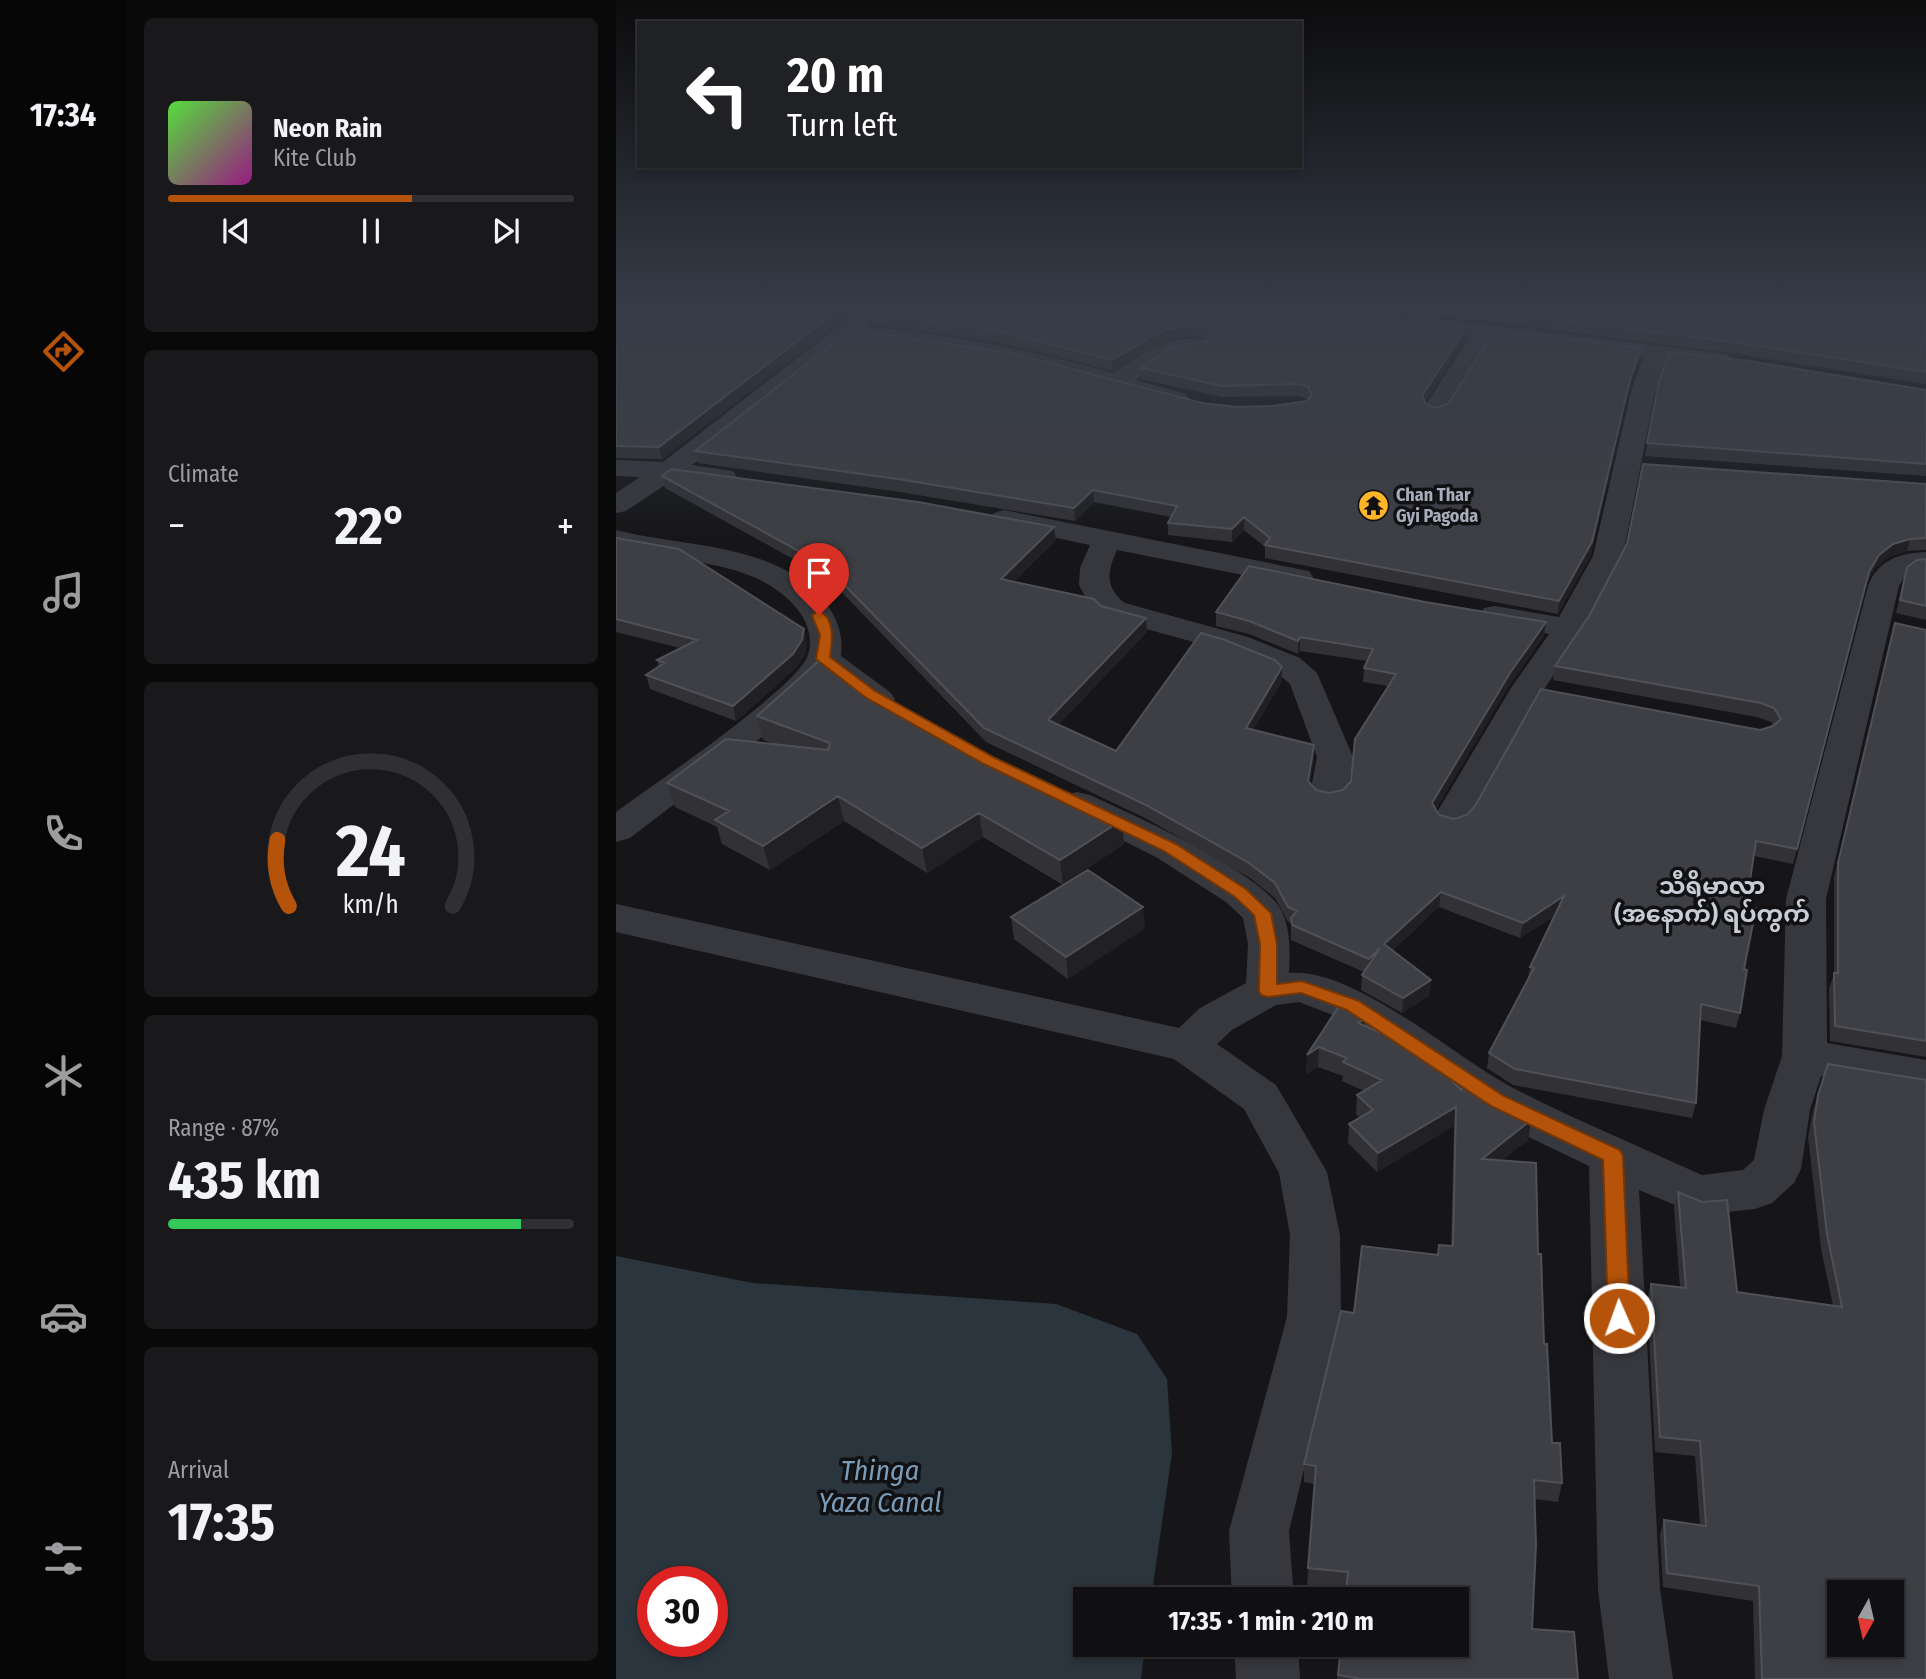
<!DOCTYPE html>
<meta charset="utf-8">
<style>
:root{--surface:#101012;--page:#19191b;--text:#f1f3f6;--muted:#9c9d9f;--line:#303032;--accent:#b45309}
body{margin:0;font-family:"Fira Sans Condensed","Noto Sans Myanmar",sans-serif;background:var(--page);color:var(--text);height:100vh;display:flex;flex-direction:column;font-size:26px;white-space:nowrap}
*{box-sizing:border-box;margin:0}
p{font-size:23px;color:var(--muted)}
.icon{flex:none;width:38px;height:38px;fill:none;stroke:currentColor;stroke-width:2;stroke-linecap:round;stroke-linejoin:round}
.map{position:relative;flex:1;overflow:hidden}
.details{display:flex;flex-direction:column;gap:18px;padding:18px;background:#09090a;width:490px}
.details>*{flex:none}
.guide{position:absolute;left:21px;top:21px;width:665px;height:147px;border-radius:0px;box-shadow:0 4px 10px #0003,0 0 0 2px var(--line);background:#202124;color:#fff;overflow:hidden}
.needle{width:46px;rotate:188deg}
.tools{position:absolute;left:1211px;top:1580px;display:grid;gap:14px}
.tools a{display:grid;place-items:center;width:77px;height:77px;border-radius:0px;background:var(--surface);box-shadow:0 4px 10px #0003,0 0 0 2px var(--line);font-size:35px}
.speed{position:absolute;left:21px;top:1566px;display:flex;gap:14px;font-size:35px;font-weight:700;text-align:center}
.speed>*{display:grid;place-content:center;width:91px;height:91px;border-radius:50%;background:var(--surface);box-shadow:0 4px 10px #0003,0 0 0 2px var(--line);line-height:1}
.speed .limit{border:10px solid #d22;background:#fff;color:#111}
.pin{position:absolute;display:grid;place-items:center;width:60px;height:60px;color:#fff;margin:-72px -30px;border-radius:50% 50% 50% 0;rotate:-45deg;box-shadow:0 0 7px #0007}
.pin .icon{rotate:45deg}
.me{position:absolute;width:77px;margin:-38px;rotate:358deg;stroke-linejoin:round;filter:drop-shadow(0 0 5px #0008)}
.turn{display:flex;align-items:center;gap:24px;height:147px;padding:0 35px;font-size:32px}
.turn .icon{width:91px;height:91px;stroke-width:2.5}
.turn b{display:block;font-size:49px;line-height:60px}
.big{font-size:52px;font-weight:700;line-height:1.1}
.details .tile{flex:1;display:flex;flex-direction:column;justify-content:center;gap:10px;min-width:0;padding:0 24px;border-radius:10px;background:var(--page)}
.details .dial{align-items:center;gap:0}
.dial svg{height:182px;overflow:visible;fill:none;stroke:var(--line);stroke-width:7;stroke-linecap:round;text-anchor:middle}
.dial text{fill:var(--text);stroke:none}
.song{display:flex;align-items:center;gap:21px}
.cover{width:84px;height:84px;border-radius:10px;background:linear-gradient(135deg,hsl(110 70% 55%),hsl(310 70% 35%))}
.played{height:7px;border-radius:4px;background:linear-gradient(90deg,var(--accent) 60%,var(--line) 60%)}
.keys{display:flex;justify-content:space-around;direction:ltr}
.heat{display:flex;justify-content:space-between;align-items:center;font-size:38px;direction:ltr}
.charge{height:10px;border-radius:5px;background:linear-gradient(90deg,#34c759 87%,var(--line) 0)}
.trip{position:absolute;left:457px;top:1587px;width:396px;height:70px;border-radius:0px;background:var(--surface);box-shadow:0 4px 10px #0003,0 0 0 2px var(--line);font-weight:700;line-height:70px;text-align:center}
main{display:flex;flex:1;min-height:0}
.tab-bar{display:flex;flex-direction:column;width:126px;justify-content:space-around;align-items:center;background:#060607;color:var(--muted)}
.tab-bar .icon{width:49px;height:49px}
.tab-bar .current{color:var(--accent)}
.tab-bar b{font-size:32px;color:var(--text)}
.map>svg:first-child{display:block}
</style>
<main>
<nav class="tab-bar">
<b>17:34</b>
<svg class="icon current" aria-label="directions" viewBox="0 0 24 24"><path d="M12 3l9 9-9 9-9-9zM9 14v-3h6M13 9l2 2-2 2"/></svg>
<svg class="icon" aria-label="music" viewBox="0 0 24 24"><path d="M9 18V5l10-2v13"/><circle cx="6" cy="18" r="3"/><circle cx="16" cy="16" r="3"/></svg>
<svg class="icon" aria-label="phone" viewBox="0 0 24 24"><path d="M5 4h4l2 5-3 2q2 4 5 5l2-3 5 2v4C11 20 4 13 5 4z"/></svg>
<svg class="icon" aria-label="climate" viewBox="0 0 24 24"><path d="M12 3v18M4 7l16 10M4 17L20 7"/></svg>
<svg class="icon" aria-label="car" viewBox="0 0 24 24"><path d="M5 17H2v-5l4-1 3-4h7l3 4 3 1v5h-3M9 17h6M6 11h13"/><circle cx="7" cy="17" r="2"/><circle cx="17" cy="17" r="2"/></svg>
<svg class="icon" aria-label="filters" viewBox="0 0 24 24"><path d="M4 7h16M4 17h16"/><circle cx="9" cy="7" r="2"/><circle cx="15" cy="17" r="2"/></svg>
</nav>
<section class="details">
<div class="tile">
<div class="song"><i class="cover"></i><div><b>Neon Rain</b><p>Kite Club</p></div></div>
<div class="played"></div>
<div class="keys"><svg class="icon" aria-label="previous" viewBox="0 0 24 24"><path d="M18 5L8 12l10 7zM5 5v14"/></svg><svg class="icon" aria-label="pause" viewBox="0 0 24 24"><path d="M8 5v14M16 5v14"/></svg><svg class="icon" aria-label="next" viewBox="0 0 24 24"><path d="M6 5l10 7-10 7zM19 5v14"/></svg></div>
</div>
<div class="tile"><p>Climate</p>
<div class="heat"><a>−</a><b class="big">22°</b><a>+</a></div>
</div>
<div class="tile dial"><svg viewBox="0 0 100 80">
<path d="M14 69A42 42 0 1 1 86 69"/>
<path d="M14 69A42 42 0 0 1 9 40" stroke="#b45309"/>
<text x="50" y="56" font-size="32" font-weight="700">24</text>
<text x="50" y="72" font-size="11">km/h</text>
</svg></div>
<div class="tile"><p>Range · 87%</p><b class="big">435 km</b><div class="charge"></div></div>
<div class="tile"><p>Arrival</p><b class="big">17:35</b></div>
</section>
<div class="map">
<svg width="1310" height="1679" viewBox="0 0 1310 1679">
<rect width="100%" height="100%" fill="#161618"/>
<path fill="#2b353e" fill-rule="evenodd" d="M0,1256L137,1283L440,1304L521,1334L551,1379L556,1453L535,1599L469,1600V1645H529L525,1679H0ZM37,1582H96V1642H37Z"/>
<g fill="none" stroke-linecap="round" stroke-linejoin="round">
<path fill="#37383e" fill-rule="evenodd" d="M249,306H273L250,326C338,336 412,349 497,373C525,356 554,332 589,341L593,346L589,351L556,356L520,380L570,394L573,399L570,404L561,406L420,366L344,351L235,338L76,465L117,471L121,477L117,483L107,485L58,479L10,511L0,513V493L24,477L0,476V460L47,462Z
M799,316L1104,353L1112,355L1116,360L1112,365L1104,367L1050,360L1039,392L1007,556L969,628L929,688L855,819L849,827L836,831L823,827L817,819L895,688L933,634L868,622L863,615L868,608L879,606L943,617L977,556L1015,392L1027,358L876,339L829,414L820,417L811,414L807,409L854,337L791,328L788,323L791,318Z
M388,510L693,571L697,577L693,583L682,586L501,550C491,572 489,588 509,603L632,637L684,658L701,673L737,757L732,794L726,802L713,805L700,802L694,794L701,757L674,684L660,672L610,651L487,617L471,600L463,585L464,568L474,545L378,525L374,519L378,513Z
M0,530C70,548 165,542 212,606C223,622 227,637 225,656L274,692L279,699L274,706C248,713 231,692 211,677L159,727L14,838L0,842V812C34,787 182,687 192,655C203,618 165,588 135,576C92,559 44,559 0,548Z
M1310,552V570L1290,574L1283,586L1210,899L1211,1043L1310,1060V1094L1205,1076L1194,1110L1185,1169L1178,1183L1156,1203L1139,1209L1083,1215L1023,1190L1044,1589L1057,1679H993L982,1589L973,1166L865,1114L722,1017L683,1002L660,1005L616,1030L601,1044L660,1085L711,1172L724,1235L725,1317L673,1531L678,1600H616L613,1531L671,1317L674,1235L663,1173L628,1109L558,1059L0,932V904L563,1028L584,1008L630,983L632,944L627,918L610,902L540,857L448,811L442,803L448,795L461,792L474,795C517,815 644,871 665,910C675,929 674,953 673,973C737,966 841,1059 899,1089C951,1116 1006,1139 1059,1163L1086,1175L1127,1170L1138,1160L1148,1110L1166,1056L1170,899L1252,586C1262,560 1283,553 1310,552Z
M618,1645H682L684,1679H620Z"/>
</g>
<path fill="#323236" d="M0,306L215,328L46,459L0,458Z
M139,306H246L237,311Z
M263,306L850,337L809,402L810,404L820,408L1023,359L1012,391L975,555L942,614L649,558V547L628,530L616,542L552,535V523L555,517L478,502L459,521L284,492L82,463L79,451L586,403L621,407L656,406L691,401L692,399L682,396L606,397L525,379V368L591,341L589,338L576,336L551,340L497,371L379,341L256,324L254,313Z
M673,306H1310V384L1122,354L856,319L742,308Z
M1043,381L1310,390V476L1029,456Z
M46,476L440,540L397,582L485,606L531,632L442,725L500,751L666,667V681L637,730L698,745V759L694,783L700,790L713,793L727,790L735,781L772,686L747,682L748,668L751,661L684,651L682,654L633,634L600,626V612L928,636L893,686L820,809L823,815L838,819L1157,726L1155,722L1141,717L937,680L939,666L1310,484V550L1291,551L1273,557L1259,568L1250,584L1177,864L1138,856L1130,906L1128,969L1124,1013L1120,1028L1084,1020L1080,1103L1076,1118L897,1085L871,1068L873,1053L912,979L914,967L939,916L904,938L823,907L777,950L814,995L786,1013L745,990L746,975L748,972L675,940V923L672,922L659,898L634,878L531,819L370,742L213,579L49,488Z
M0,538L191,643L189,654L180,668L120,721L34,689L30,675L43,667L41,660L64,648L0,632Z
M1310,559V620L1280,613L1291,567Z
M1279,623L1310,630V1057L1214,1041L1213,988L1218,974V877Z
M236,680L355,747L506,820L508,844L447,885L367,837L311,873L228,821L154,870L106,844L101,827L59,807L51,783L157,744L147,740L141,716Z
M395,917L529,928L452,979L398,939Z
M725,1003L748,1026L845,1090L866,1097L915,1120L912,1140L886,1160L922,1254L936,1443L946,1483L942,1502L919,1499L916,1629L962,1679H721L730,1590L691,1586L699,1484L688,1482V1464L738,1313L821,1255L823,1245L835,1246L838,1126L761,1172L732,1143L733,1124L744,1118L740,1114L741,1095L748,1091L726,1081L727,1076L702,1067L690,1074L691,1055Z
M1212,1064L1310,1679H1139L1137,1601L1047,1587L1044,1534L1048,1520L1084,1525L1079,1456L1039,1452L1031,1299L1035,1284L1064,1287L1058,1208L1062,1192L1121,1292L1217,1305L1205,1249L1192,1137L1197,1111Z"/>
<path fill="#212124" d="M236,306H246L237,311Z
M213,317L215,328L46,459L43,447Z
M576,325V336L551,340L497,371L496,360L550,329Z
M851,326L850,337L805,408L806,396Z
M1025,348L1023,359L1012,391L975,555L942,614L943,601Z
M477,490L478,502L459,521L458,508Z
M628,517V530L616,542V529Z
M438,527L440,540L387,593L385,579Z
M1294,539L1291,551L1273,557L1259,568L1250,585L1253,572L1263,555L1277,544Z
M530,618L531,632L433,734L432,720Z
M930,622L928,636L893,686L815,818L816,803L894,673Z
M188,629L191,643L189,654L180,668L120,721L117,706Z
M684,637V651L682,654V641Z
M666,667V681L630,743V728Z
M698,745V759L692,796V781Z
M222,796L228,821L154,870L147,846Z
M363,813L367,837L311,873L306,848Z
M506,820L508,844L447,885L444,860Z
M825,892L823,907L767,959L768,944Z
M948,896L946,911L904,938L907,923Z
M527,907L529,928L452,979L450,957Z
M764,948L752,974L753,959Z
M815,980L814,995L786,1013L787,998Z
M749,1019L748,1038L742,1023Z
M703,1047L702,1067L690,1074L691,1055Z
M840,1107L838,1126L761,1172L762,1153Z
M915,1120L912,1140L864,1178L866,1159Z"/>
<path fill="#3e3f44" stroke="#4f5157" stroke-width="2" fill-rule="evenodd" d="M0,306H10L213,317L43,447L0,446Z
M263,306H644L851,326L806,396L810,404L820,408L832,404L879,330L1025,348L1014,380L976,542L943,601L649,545L654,538L628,517L616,529L552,523L561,506L477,490L458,508L282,479L79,451L234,330L395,353L586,403L621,407L656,406L691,401L696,395L692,387L682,384L605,386L525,368L556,347L591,341L595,335L589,327L576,325L550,329L496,360L377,330L254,313Z
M830,306H1310V372L1124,343Z
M1054,352L1133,361L1310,390V464L1031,443L1043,381Z
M1027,464L1310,484V538L1294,539L1277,544L1263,555L1253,572L1181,849L1140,841L1130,906L1140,908L1128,969L1131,970L1124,1013L1085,1004L1080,1103L899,1069L873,1053L918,968L914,967L948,896L907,923L825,892L768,944L815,980L787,998L746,975L764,948L753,959L676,925L675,918L681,911L672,907L659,883L633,863L530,805L368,728L210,566L46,476L55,469L302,502L438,527L385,579L478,599L485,606L530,618L432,720L500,751L585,633L609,640L659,660L666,667L630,728L698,745L692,781L700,790L713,793L727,790L735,781L739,739L780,674L748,668L757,649L684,637L682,641L633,621L600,612L633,566L809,602L930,622L894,673L816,803L823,815L838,819L851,815L859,806L925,689L1144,730L1157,726L1165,719L1158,708L1145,703L939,666L973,616L1011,544Z
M0,538L63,549L188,629L186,640L177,654L117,706L30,675L48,663L41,660L81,640L0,619Z
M1310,559V606L1284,600L1291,567L1301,560Z
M1279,623L1310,630V1041L1219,1026L1218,973H1222V863Z
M206,658L236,680L355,747L506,820L444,860L363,813L306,848L222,796L147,846L99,820L113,811L51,783L110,739L212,750L214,743L141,716Z
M472,870L527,907L450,957L395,917Z
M725,1003L749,1019L742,1023L781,1040L826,1070L845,1090L848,1085L866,1097L915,1120L866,1159L920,1163L922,1254H925L928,1344H931L936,1443H944L946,1483L918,1480L920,1545L916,1629L958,1632L962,1679H746L722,1675L725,1645H840V1600H729L732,1572L692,1568L700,1466L688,1464L725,1311L738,1313L746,1246L822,1255L823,1245L837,1246L840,1107L762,1153L733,1124L757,1110L741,1095L766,1080L727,1062L731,1058L703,1047L691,1055Z
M1212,1064L1310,1080V1679H1146L1143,1586L1051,1573L1048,1520L1090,1526L1084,1441L1044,1437L1035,1284L1070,1288L1062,1192L1086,1202L1111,1200L1121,1292L1226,1307L1211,1234L1198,1122L1202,1095ZM1223,1592H1276V1645H1223Z"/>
<linearGradient id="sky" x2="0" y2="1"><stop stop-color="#0c0c0d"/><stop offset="0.57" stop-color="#363c48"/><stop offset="1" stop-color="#363c48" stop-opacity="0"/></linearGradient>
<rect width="1310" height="541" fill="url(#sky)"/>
<path fill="#b45309" stroke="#753606" stroke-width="2" d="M203,611C220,618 216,643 214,657L259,691L379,758L560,844L630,889L655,913L661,944V984L686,981L743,1001L888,1096L1004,1150L1007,1156L1014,1318L1011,1325L1003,1328L995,1325L992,1318L987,1160L875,1106L731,1010L685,993L652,997L645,995L643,991L644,944L638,915L619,897L548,851L368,764L249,697L200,659L204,635L196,615Z"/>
<defs>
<symbol id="temple-disc" viewBox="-11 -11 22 22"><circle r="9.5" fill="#ffb527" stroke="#111113"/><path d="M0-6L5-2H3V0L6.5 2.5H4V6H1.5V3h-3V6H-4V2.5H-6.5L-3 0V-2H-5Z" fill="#111"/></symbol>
</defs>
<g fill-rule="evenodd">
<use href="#temple-disc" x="740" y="488" width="35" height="35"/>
</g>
<g text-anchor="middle" stroke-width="7" stroke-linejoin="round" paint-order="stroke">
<g font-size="18" font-weight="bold" fill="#a7adba" stroke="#111113" text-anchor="start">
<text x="780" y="501">Chan Thar<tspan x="780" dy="21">Gyi Pagoda</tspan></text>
</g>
<g font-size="24" font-weight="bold" fill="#c8ccd5" stroke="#111113">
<text x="1096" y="894">သီရိမာလာ<tspan x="1096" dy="28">(အနောက်) ရပ်ကွက်</tspan></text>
</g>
<g font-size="28" font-style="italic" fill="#7a9cb8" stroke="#111113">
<text x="264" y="1480">Thinga<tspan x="264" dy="32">Yaza Canal</tspan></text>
</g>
</g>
</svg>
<div class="tools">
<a><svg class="needle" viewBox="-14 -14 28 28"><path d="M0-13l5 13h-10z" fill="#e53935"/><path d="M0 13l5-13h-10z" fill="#9c9d9f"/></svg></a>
</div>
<div class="speed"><div class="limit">30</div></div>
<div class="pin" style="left:203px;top:615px;background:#d93025"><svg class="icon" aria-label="arrive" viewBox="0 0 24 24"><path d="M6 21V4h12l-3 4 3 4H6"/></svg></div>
<svg class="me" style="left:1003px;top:1318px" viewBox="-20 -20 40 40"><circle r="17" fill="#b45309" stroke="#fff" stroke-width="3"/><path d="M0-11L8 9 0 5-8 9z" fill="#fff"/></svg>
<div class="trip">17:35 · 1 min · 210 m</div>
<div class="guide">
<div class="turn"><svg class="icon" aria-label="left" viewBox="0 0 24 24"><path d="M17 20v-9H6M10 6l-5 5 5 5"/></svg><div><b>20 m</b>Turn left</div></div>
</div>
</div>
</main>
